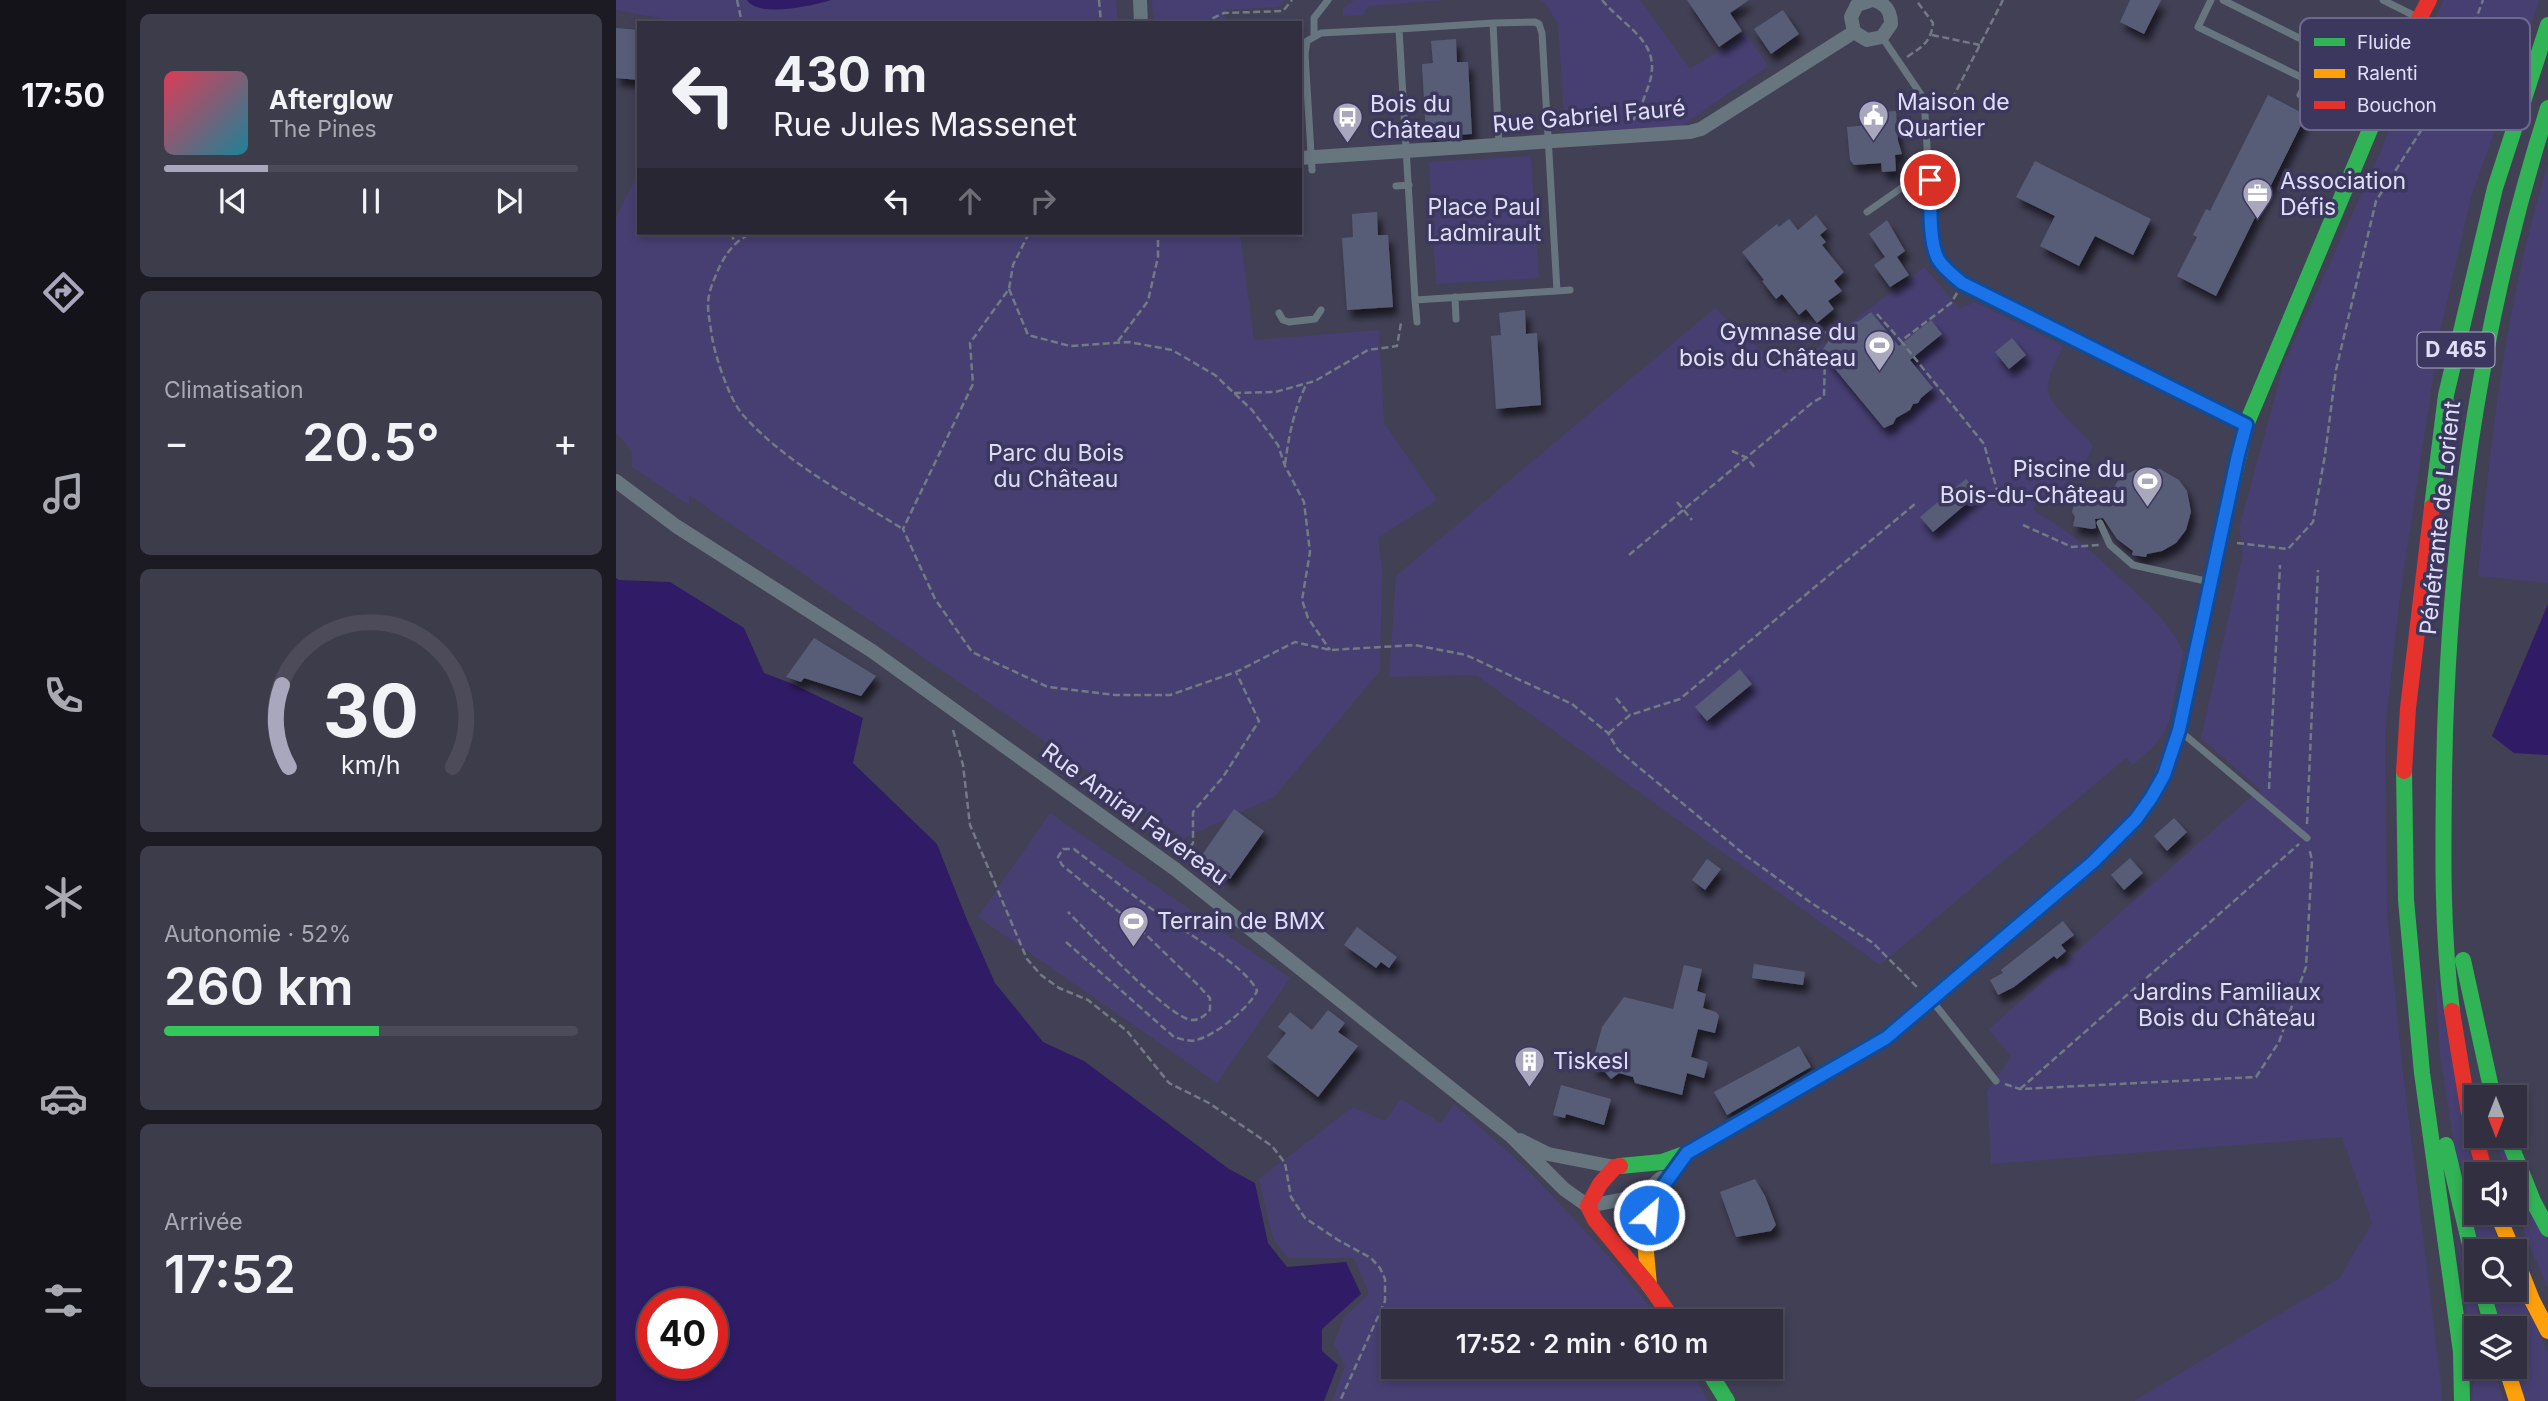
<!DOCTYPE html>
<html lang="fr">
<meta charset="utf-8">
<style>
:root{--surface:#323040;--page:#3d3c4b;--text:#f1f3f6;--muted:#a8a9b1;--line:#4d4b59;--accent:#a9a7be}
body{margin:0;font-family:Inter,sans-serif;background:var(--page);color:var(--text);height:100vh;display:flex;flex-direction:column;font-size:26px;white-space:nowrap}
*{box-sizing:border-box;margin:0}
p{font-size:23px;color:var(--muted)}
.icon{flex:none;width:38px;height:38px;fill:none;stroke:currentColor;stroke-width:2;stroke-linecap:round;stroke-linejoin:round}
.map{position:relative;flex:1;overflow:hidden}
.drawer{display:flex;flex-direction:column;gap:14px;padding:14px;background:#1c1a23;width:490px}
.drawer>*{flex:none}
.top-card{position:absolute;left:21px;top:21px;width:665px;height:214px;border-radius:0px;box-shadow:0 4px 10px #0003,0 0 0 2px var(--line);background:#323040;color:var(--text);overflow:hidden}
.needle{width:46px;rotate:180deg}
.controls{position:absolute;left:1848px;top:1085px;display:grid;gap:14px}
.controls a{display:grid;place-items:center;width:63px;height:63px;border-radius:0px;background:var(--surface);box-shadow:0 4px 10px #0003,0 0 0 2px var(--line);font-size:35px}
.speed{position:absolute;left:21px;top:1288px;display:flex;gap:14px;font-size:35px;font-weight:700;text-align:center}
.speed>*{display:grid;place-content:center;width:91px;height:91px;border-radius:50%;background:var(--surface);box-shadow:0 4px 10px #0003,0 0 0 2px var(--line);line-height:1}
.speed .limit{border:10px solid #d22;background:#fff;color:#111}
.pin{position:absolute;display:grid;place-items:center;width:60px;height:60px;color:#fff;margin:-30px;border:4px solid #fff;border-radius:50%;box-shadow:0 2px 7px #0007}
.me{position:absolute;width:77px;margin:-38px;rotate:27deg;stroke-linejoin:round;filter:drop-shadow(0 0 5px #0008)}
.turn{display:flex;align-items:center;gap:24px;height:147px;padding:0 21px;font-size:32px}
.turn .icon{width:91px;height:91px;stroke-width:2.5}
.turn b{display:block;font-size:49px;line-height:60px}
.lanes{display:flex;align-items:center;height:66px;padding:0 21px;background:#0003;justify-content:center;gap:35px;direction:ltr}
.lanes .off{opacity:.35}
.big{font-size:52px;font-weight:600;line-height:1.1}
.drawer .widget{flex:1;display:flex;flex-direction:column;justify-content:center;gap:10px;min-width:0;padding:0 24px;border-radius:10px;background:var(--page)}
.drawer .dial{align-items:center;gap:0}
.dial svg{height:182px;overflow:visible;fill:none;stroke:var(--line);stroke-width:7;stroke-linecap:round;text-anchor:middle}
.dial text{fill:var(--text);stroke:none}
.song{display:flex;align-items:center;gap:21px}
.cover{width:84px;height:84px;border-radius:10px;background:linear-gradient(135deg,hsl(350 70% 55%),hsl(190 70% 35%))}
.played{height:7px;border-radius:4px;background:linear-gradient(90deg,var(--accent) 25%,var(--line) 25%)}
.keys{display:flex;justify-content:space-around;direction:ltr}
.heat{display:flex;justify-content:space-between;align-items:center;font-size:38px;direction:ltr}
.charge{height:10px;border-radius:5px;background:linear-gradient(90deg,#34c759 52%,var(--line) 0)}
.trip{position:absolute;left:765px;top:1309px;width:402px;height:70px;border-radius:0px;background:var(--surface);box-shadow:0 4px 10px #0003,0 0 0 2px var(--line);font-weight:600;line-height:70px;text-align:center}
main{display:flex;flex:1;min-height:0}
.tabs{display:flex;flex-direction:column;width:126px;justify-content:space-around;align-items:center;background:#14131a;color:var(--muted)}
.tabs .icon{width:49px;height:49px}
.tabs .selected{color:var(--accent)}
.tabs b{font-size:32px;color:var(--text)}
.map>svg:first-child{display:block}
</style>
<main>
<nav class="tabs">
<b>17:50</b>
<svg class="icon selected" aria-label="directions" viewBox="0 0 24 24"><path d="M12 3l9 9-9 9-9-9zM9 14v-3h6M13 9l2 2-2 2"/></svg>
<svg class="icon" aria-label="music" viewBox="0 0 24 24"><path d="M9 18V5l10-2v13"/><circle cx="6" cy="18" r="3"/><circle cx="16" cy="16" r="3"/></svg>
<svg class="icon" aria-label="phone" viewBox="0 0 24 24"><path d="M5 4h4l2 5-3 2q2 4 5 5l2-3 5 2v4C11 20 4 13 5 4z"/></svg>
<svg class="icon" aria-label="climate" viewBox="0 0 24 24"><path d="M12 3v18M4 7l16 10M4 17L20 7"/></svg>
<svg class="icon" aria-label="car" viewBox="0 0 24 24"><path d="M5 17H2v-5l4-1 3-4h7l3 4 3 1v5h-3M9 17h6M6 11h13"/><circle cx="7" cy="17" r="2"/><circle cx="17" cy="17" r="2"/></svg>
<svg class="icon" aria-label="filters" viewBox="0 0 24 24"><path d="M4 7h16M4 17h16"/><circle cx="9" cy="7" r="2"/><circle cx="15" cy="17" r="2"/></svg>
</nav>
<section class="drawer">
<div class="widget">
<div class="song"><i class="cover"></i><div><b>Afterglow</b><p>The Pines</p></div></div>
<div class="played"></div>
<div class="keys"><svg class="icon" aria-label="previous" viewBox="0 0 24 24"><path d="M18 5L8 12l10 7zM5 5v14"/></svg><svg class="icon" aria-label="pause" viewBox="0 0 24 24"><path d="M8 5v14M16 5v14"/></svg><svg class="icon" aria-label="next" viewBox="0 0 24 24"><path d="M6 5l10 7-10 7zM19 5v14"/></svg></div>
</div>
<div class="widget"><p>Climatisation</p>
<div class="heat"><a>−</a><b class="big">20.5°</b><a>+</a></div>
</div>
<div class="widget dial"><svg viewBox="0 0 100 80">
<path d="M14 69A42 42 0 1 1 86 69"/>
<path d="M14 69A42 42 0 0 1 11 33" stroke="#a9a7be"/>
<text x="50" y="56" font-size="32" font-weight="700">30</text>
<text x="50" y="72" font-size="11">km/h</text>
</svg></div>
<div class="widget"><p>Autonomie · 52%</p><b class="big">260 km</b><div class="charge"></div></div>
<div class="widget"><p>Arrivée</p><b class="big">17:52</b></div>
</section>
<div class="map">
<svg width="1932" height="1401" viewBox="0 0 1932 1401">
<defs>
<filter id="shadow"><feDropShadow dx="4.5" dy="8" stdDeviation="3.5" flood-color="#0009"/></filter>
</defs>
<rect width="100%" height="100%" fill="#424055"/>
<path fill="#473f72" d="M0,0H500L502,23H70L0,10Z
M536,0H669L662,7L609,10V23H537Z
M738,0H830L752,6L747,15L727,16V8Z
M923,0H1024L1074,69L1130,33L1152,66L1065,126L949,132L942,24L930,4Z
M1828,0H1923L1900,71L1855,197L1824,332L1783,603L1769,731L1771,912L1786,1065L1826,1392L1825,1401H1518L1723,1279L1756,1223L1726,1137L1375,1164L1371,1091L1395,1057L1373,1029L1644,789L1585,738L1627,554L1623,528L1668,364L1764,153L1817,22Z
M915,156L923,278L820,284L813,162Z
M1932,165V583L1862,576C1875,435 1890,300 1932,165Z
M23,172V233H624L638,340L763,330L768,423L821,500L762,538L766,570L764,671L658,797L568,838L73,495V505L16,467V451L0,433V218Z
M1308,267L1344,309L1359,302L1447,346C1442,358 1434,371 1432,383C1427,404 1466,429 1477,446C1464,478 1448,485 1420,504L1417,510C1452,529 1479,554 1507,581C1531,603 1554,622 1567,652L1553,721L1548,733L1538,746L1517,765L1510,758L1264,965L860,675L773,677L780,576L1099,308L1169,373Z
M434,813L674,978L601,1083L362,917Z
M1819,969L1860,1182V1213H1872L1886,1251H1862L1844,1181L1824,1054Z
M785,1099L825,1123L838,1104L912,1170L996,1260L1045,1321H777V1367H1073L1092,1401H716L729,1366L718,1344L728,1317L753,1294L738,1258H672L657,1239L643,1179L737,1107L769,1121Z
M1879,1136H1883L1932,1241V1288L1909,1235L1899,1202V1174H1890Z
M1841,1238L1866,1328H1860V1367H1877L1888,1401H1856L1858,1370Z
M1899,1281L1932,1352V1401H1910L1899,1367V1328H1886L1874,1290H1899Z"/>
<path fill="#301b66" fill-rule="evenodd" d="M131,0H215C196,6 142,18 131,0Z
M0,578L3,580L54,582L128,628L148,673L177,684L247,718L237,763L321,844L349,915L379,983L427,1042L468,1061L613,1169L639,1183L652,1243L671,1267L730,1262L745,1294L706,1329V1351L722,1365L708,1401H0ZM37,1304H96V1363H37Z
M1932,604V755L1898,753L1876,736Z"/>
<path fill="#595d77" filter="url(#shadow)" d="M1071,0H1133L1114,13L1126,31L1103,47Z
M1514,0H1545L1528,34L1504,22Z
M1167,10L1183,34L1155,54L1138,29Z
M0,28L23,30V80L0,78Z
M840,39L841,62H852L856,134L810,137L806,64L817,63L815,41Z
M1652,95L1690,115L1600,296L1561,276L1581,237L1577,235L1590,209L1594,211Z
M1280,111L1282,141L1286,154L1279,155L1280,171L1266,172L1265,163L1238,165L1234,160L1231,127L1254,125V113Z
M1419,161L1535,219L1517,255L1479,236L1463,266L1424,246L1439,216L1400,197Z
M761,212L762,235H772L777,307L731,310L726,238L737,237L736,214Z
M1200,215L1211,229L1204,235L1210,242L1206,245L1228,272L1218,281L1226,291L1212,301L1218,309L1201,323L1190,309L1183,315L1166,294L1160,299L1146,281L1148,280L1126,252L1161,224L1163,227L1173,219L1182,230Z
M1271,220L1289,251L1281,257L1293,275L1274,287L1258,265L1269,257L1253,234Z
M909,310L910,334L921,333L925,405L880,409L875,336L885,335L883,313Z
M1255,312L1283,346L1315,320L1326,334L1294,360L1317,388L1305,398L1302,403L1297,404L1294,410L1280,418L1277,424L1268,428L1205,352L1214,339L1208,332L1243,321Z
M1396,338L1410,355L1393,369L1379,352Z
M1525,468L1544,469L1563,480L1571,491L1575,512L1570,530L1560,543L1546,551L1531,554L1530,557L1516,555L1517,551L1501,539L1487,518L1479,519L1480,528L1476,529L1457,526L1459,517L1456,512L1461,493L1490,500L1505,476Z
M1350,479L1363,493L1317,532L1304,517Z
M198,638L260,676L245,696L188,678L185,682L170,677Z
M1124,669L1136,684L1091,721L1079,707Z
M618,809L648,831L614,879L584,858Z
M1558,818L1571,832L1551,851L1538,836Z
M1514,858L1527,873L1508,890L1495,875Z
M1091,859L1105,869L1089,890L1076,880Z
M1447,921L1458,935L1445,945L1450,951L1441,959L1438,956L1398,987L1382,995L1374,980L1387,973L1385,970Z
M741,927L781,957L773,968L765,962L760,968L728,945Z
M1138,964L1189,972L1187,985L1136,978Z
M1068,965L1086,969L1081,991L1090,994L1087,1008L1100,1012L1103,1016L1099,1033L1082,1029L1075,1057L1092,1062L1088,1078L1071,1073L1066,1095L1019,1083L1017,1077L1003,1073L995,1079L988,1071L975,1068L986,1027L1008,997L1057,1009Z
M712,1010L729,1023L722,1032L742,1046L702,1097L651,1057L670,1033L662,1027L674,1012L696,1030Z
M1183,1046L1195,1067L1111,1115L1098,1092Z
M945,1085L995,1099L988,1125L950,1114L949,1118L937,1115Z
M1139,1179L1149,1196L1160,1225L1155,1231L1120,1237L1104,1192Z"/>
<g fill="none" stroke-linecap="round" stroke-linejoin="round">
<path stroke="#727a84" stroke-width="2.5" stroke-dasharray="7 3.5" stroke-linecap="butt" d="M121,0L126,23
M483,0L485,23
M986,0C1011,30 1050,43 1031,90C1027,100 1024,112 1017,120
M587,23L608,13L667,11L676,0
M1316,35L1364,45
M1291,57C1307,46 1315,42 1317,23L1300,0
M1320,109L1332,107L1387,0
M115,233L119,243
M143,233C121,234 107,257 100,275C88,302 92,308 96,337C99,356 114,401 127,415C171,464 232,495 287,529
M413,233L397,265L393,289L354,343L357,384L287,529L319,599L356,652L432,687L499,695H554L620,672L679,642L714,650L799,645L850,655L956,704L992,733L1002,750L1129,855L1194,902L1257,943L1301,987
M393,289L412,335L454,346L513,342L556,350L599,375L636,410L662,445L669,466L688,502L694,552L686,600L692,618L714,650
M1341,293L1335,303L1285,341L1368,444L1381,490
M1261,314L1285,341
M502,341L532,301L542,257V233
M618,393L659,392L699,381L752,350L781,346L785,323
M1116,451L1131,458L1140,469
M669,464C673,435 678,409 691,383
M1061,502L1076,520
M1407,525L1456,547L1483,545
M1621,543L1672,549L1697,522L1709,455L1720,370L1760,201L1838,79L1867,0
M1013,555L1196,403L1208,396L1209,357
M1000,698L1014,715
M337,730L347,765L354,825L411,959L425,975L443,988L472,1000L511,1031L553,1083L593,1103L656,1146L669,1163L675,1197L689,1218L722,1240L755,1258L764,1268L769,1279V1301L724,1401
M993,733L1014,715L1064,699L1299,504
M1653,789L1664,565
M1691,824L1702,570
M568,856L577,843V812L607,777L643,721L620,672
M450,942L558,1037C565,1039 574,1042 580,1040C599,1036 633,1008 641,991C631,966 564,929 540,912C512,892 485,870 458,849H447L442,857L446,865L524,929L581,984L594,998V1010C588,1016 584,1020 576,1020C555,1020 471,931 452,912
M1389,1084L1404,1089L1640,1077L1663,1042L1690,967L1696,860L1693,848
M1404,1089L1683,844"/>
<path stroke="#67757e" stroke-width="7" d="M1595,0L1582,27L1691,80
M1607,0L1707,50
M1767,0L1801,17
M783,29L877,23
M698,37V18L712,0
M1266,37L1308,99L1317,242C1325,266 1339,278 1359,291L1630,425
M1684,95L1714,37
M696,170L689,54L691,41L705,33L783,29L799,300L941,291L926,33L923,24L919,22L877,23L883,146
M780,186L793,185
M1251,212L1294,182L1314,180
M941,291L954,290
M839,297L840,319
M799,300L801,322
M663,313L667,320L673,322L699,319L705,310
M1484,523L1494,545L1517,565L1594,582
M1564,731L1691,838
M1317,1002L1380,1081"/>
<path stroke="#67757e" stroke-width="14" d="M524,0L525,23
M1256,0L1241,5L1235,17L1238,32L1251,40L1266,37L1275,24C1275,11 1270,4 1258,0
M684,158L1074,132L1085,129L1238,32
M0,481L60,526L256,651L559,869L895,1136L948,1189L972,1206L1024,1196L1045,1178
M904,1140L932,1154L999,1167"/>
<path stroke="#30b455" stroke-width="16" d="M1816,507L1830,395L1879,188L1932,25
M1604,537L1630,425L1766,101
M1788,771L1790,900L1806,1073L1845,1352L1846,1401
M1847,960L1877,1097
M1836,1011C1826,933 1827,856 1828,779C1831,549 1862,327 1932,108
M1891,1136L1917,1201L1932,1229
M1830,1145L1860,1270
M1004,1166L1046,1162L1071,1153L1270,1038L1477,862L1520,819L1536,798L1545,780
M1866,1290L1877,1328
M1090,1367L1111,1401"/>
<path stroke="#ff9f0a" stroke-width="16" d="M1881,1213L1897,1251
M1899,1257L1916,1300L1932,1331
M1033,1285L1029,1241L1037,1200L1071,1153
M1890,1367L1901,1401"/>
<path stroke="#e5322d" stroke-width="16" d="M1766,101L1794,36L1813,0
M1788,771L1792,708L1816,507
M1545,780L1563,730L1604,537
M1836,1011L1852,1108L1869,1174
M1004,1166L999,1167L984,1184L972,1206L979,1220L1033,1285L1058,1321"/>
</g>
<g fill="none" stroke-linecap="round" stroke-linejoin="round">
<defs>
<path id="route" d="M1033,1215L1037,1200L1071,1153L1270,1038L1477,862L1520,819L1535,798L1548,775L1563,730L1622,455L1630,425L1346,283C1338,276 1328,269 1322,259C1312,239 1315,202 1314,180"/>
</defs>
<use href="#route" stroke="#114b97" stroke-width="18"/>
<use href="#route" stroke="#1a73e8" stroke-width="12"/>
</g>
<defs>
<symbol id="civic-pin" viewBox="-11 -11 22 30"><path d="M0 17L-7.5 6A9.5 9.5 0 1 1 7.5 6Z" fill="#a9a7be" stroke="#3c375e"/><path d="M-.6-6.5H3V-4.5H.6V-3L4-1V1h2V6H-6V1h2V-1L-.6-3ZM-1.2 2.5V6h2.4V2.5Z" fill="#fff"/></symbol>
<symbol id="bus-pin" viewBox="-11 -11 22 30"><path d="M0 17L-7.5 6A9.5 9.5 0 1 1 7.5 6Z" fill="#a9a7be" stroke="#3c375e"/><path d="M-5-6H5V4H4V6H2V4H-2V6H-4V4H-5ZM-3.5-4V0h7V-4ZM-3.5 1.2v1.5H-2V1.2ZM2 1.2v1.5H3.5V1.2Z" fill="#fff"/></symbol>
<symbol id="office-pin" viewBox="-11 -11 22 30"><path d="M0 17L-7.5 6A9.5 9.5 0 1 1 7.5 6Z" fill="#a9a7be" stroke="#3c375e"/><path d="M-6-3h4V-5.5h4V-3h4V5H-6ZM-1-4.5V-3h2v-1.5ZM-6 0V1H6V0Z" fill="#fff"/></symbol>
<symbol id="stadium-pin" viewBox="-11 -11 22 30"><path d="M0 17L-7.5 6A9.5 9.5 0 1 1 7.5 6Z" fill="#a9a7be" stroke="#3c375e"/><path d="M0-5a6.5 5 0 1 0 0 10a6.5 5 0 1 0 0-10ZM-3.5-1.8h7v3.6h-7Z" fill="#fff"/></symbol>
<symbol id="building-pin" viewBox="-11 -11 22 30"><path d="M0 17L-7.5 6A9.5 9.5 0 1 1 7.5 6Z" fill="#a9a7be" stroke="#3c375e"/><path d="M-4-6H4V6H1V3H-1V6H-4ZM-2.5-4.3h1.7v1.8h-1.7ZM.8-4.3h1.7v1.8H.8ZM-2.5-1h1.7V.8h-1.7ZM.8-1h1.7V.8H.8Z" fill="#fff"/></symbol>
</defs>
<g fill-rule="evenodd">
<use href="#civic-pin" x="1240" y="98" width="35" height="47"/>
<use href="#bus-pin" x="714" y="100" width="35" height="47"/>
<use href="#office-pin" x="1624" y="176" width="35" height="47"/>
<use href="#stadium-pin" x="1246" y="328" width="35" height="47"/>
<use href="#stadium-pin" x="1514" y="464" width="35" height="47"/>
<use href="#stadium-pin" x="500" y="904" width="35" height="47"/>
<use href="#building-pin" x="896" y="1044" width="35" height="47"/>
</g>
<g text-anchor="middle" stroke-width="7" stroke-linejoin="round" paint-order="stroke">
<rect fill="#3c375e" stroke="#afacc9" stroke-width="2" x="1801.5" y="332.5" width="77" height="35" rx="5"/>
<g font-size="21" font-weight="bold" fill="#e0def7">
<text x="1840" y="357">D 465</text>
</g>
<g font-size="23" fill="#e0def7" stroke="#3c375e" text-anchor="start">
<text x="1281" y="110">Maison de<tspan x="1281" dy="26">Quartier</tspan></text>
<text x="754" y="112">Bois du<tspan x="754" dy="26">Château</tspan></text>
<text x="1664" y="189">Association<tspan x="1664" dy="26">Défis</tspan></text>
<text x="1240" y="340" text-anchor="end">Gymnase du<tspan x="1240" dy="26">bois du Château</tspan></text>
<text x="1509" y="477" text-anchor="end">Piscine du<tspan x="1509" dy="26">Bois-du-Château</tspan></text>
<text x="541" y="929">Terrain de BMX</text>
<text x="937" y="1069">Tiskesl</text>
</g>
<g font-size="23" fill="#e0def7" stroke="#3c375e">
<text transform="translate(973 116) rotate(-5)" y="8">Rue Gabriel Fauré</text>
<text transform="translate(1824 518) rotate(-84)" y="8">Pénétrante de Lorient</text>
<text transform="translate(519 814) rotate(36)" y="8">Rue Amiral Favereau</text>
</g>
<g font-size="23" fill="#dddbf3" stroke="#3c375e">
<text x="868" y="215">Place Paul<tspan x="868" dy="26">Ladmirault</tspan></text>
<text x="440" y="461">Parc du Bois<tspan x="440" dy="26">du Château</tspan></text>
<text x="1611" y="1000">Jardins Familiaux<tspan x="1611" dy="26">Bois du Château</tspan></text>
</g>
</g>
<rect x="1684" y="18" width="230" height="112" rx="10" fill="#3c375e" stroke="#6d698c" stroke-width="2"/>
<rect x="1698" y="38" width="31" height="8" fill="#30b455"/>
<rect x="1698" y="69" width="31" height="9" fill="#ff9f0a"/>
<rect x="1698" y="101" width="31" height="8" fill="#e5322d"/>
<g font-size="19" fill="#e0def7">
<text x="1741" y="49">Fluide</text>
<text x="1741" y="80">Ralenti</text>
<text x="1741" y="112">Bouchon</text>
</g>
</svg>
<div class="controls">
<a><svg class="needle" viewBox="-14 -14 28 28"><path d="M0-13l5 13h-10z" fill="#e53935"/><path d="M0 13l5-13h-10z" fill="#a8a9b1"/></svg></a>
<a><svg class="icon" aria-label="sound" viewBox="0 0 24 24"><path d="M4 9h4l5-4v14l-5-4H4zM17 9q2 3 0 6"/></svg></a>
<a><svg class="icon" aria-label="search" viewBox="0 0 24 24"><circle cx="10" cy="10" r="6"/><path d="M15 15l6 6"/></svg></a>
<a><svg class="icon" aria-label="layers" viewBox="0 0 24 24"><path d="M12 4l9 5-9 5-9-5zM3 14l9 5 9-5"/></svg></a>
</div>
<div class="speed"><div class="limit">40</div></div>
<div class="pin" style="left:1314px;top:180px;background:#d93025"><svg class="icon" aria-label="arrive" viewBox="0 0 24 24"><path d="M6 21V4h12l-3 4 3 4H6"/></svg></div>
<svg class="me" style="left:1033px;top:1215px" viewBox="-20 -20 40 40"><circle r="17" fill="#1a73e8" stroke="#fff" stroke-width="3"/><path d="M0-11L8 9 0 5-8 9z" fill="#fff"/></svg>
<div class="trip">17:52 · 2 min · 610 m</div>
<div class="top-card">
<div class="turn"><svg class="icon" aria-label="left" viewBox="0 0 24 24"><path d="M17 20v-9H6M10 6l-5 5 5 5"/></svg><div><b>430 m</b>Rue Jules Massenet</div></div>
<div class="lanes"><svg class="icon" aria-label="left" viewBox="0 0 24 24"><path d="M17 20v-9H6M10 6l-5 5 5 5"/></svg><svg class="icon off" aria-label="ahead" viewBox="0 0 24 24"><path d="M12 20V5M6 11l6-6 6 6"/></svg><svg class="icon off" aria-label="right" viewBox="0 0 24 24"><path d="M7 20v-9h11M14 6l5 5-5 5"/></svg></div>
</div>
</div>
</main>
